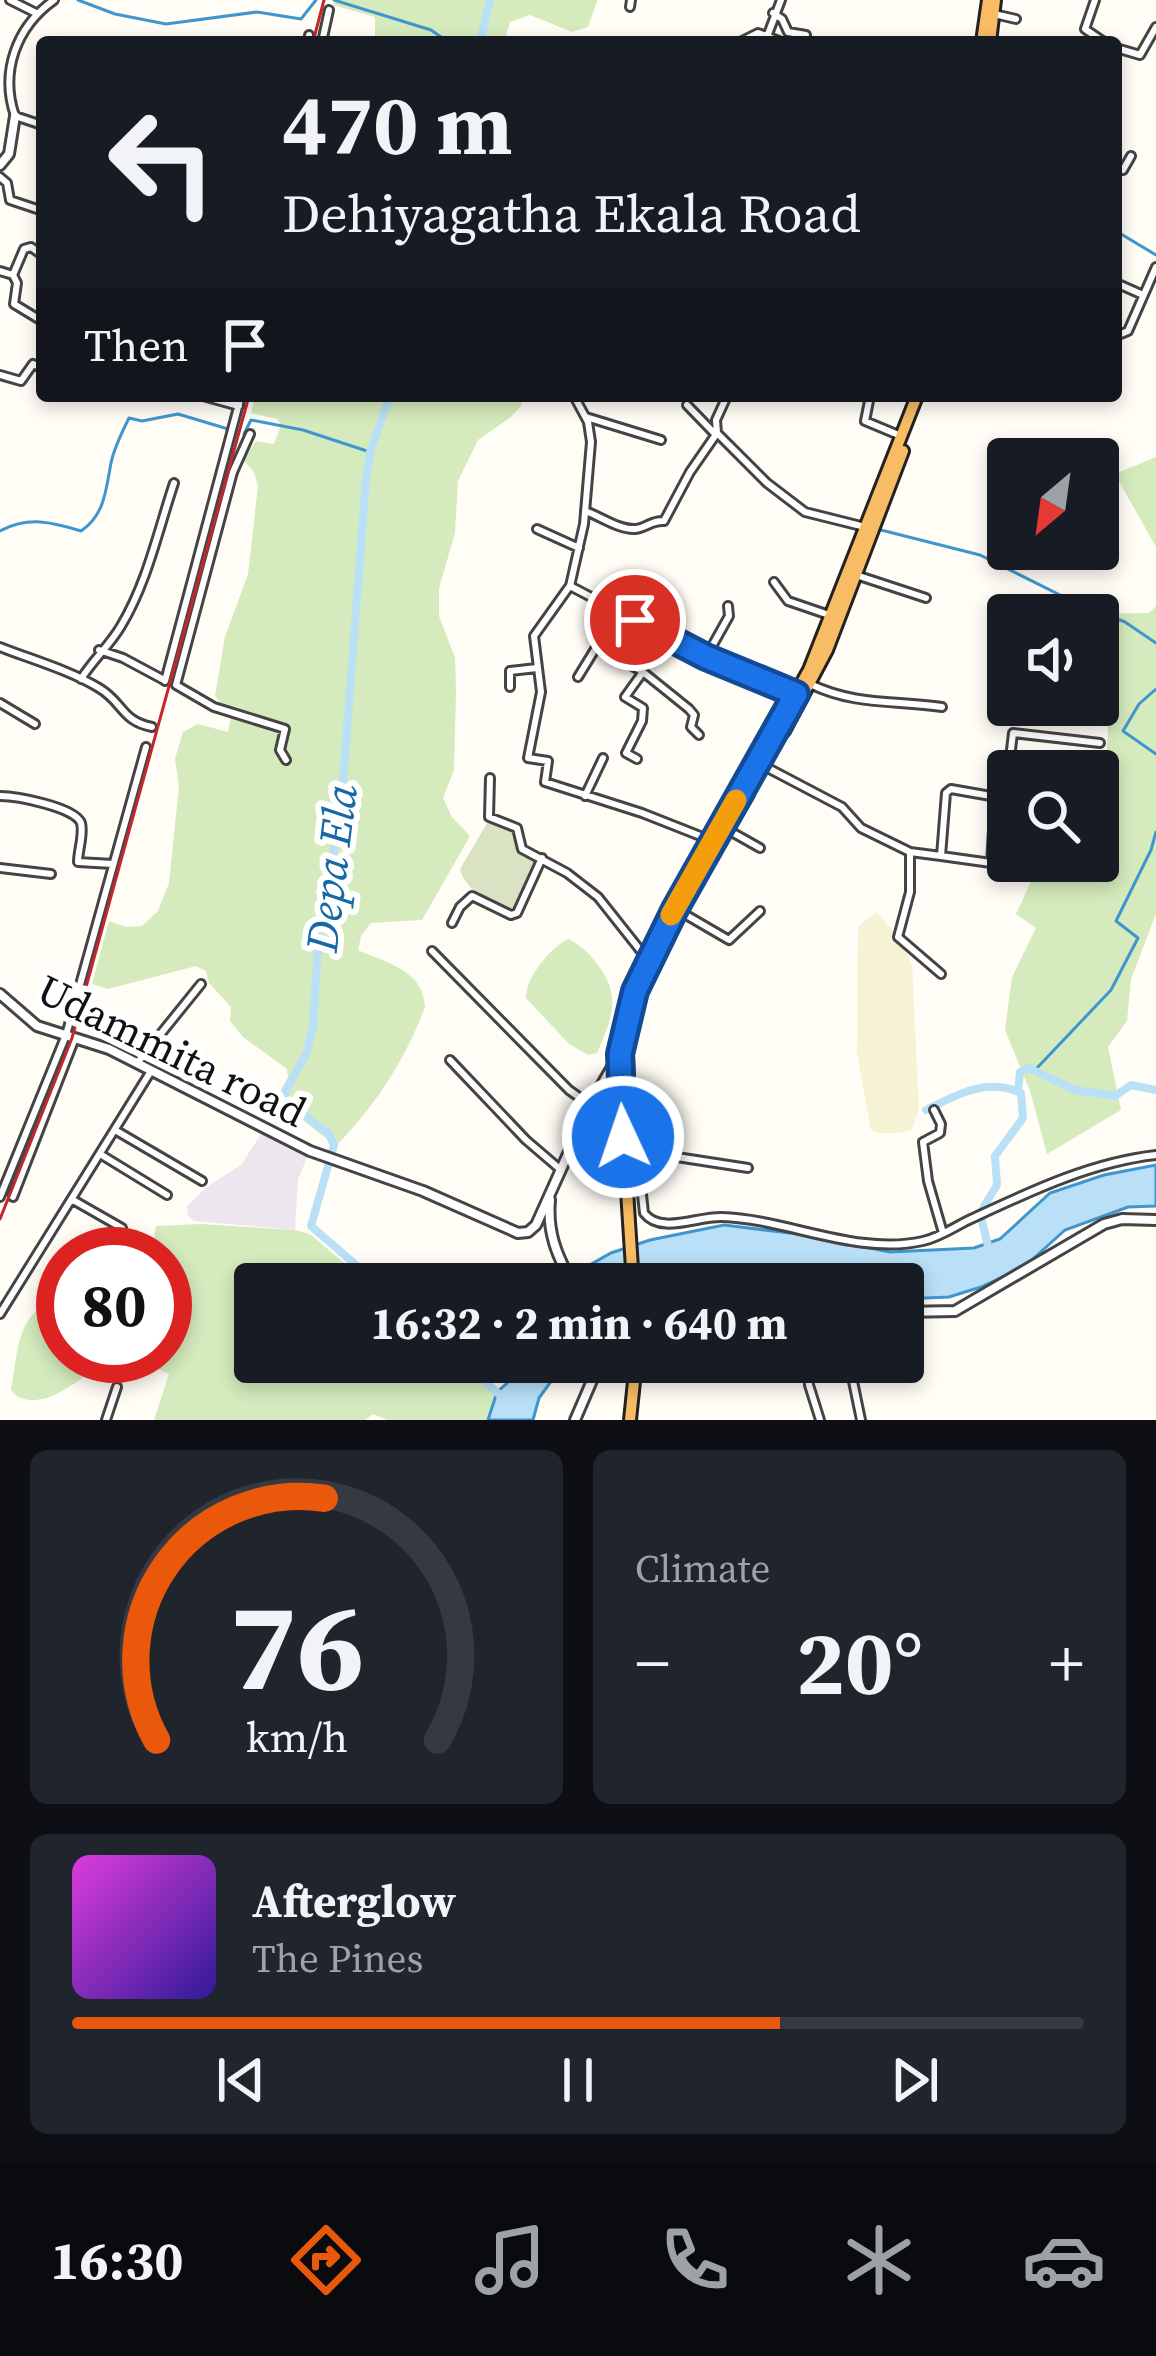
<!DOCTYPE html>
<meta charset="utf-8">
<style>
:root{--surface:#171b24;--page:#20242c;--text:#f1f3f6;--muted:#9ea1a6;--line:#363941;--accent:#ea580c}
body{margin:0;font-family:"Source Serif 4",serif;background:var(--page);color:var(--text);height:100vh;display:flex;flex-direction:column;font-size:45px;white-space:nowrap}
*{box-sizing:border-box;margin:0}
p{font-size:39px;color:var(--muted)}
.icon{flex:none;width:66px;height:66px;fill:none;stroke:currentColor;stroke-width:2;stroke-linecap:round;stroke-linejoin:round}
.map{position:relative;height:1420px;overflow:hidden}
.drawer{display:flex;flex-direction:column;gap:30px;padding:30px;background:#0d0f14;flex:1}
.drawer>*{flex:none}
.guide{position:absolute;left:36px;top:36px;width:1086px;height:366px;border-radius:12px;box-shadow:0 6px 18px #0003;background:#171b24;color:var(--text);overflow:hidden}
.needle{width:78px;rotate:209deg}
.buttons{position:absolute;left:987px;top:438px;display:grid;gap:24px}
.buttons a{display:grid;place-items:center;width:132px;height:132px;border-radius:12px;background:var(--surface);box-shadow:0 6px 18px #0003;font-size:60px}
.speed{position:absolute;left:36px;top:1227px;display:flex;gap:24px;font-size:60px;font-weight:700;text-align:center}
.speed>*{display:grid;place-content:center;width:156px;height:156px;border-radius:50%;background:var(--surface);box-shadow:0 6px 18px #0003;line-height:1}
.speed .limit{border:18px solid #d22;background:#fff;color:#111}
.pin{position:absolute;display:grid;place-items:center;width:102px;height:102px;color:#fff;margin:-51px;border:6px solid #fff;border-radius:50%;box-shadow:0 3px 12px #0007}
.me{position:absolute;width:132px;margin:-66px;rotate:357deg;stroke-linejoin:round;filter:drop-shadow(0 0 9px #0008)}
.turn{display:flex;align-items:center;gap:42px;height:252px;padding:0 48px;font-size:54px}
.turn .icon{width:156px;height:156px;stroke-width:2.5}
.turn b{display:block;font-size:84px;line-height:102px}
.then{display:flex;align-items:center;height:114px;padding:0 48px;background:#0003;gap:24px;font-size:45px}
.big{font-size:90px;font-weight:700;line-height:1.1}
.drawer .widget{flex:1;display:flex;flex-direction:column;justify-content:center;gap:18px;min-width:0;padding:0 42px;border-radius:18px;background:var(--page)}
.drawer .dial{align-items:center;gap:0}
.dial svg{height:312px;overflow:visible;fill:none;stroke:var(--line);stroke-width:7;stroke-linecap:round;text-anchor:middle}
.dial text{fill:var(--text);stroke:none}
.song{display:flex;align-items:center;gap:36px}
.cover{width:144px;height:144px;border-radius:18px;background:linear-gradient(135deg,hsl(300 70% 55%),hsl(250 70% 35%))}
.played{height:12px;border-radius:6px;background:linear-gradient(90deg,var(--accent) 70%,var(--line) 70%)}
.keys{display:flex;justify-content:space-around;direction:ltr}
.heat{display:flex;justify-content:space-between;align-items:center;font-size:66px;direction:ltr}
.drawer .tiles{flex:1;display:grid;gap:30px;grid-template-columns:1fr 1fr}
.widget:last-child{grid-column:span 2}
.trip{position:absolute;left:234px;top:1263px;width:690px;height:120px;border-radius:12px;background:var(--surface);box-shadow:0 6px 18px #0003;font-weight:700;line-height:120px;text-align:center}
.dock{display:flex;height:192px;justify-content:space-around;align-items:center;background:#090b0e;color:var(--muted)}
.dock .icon{width:84px;height:84px}
.dock .current{color:var(--accent)}
.dock b{font-size:54px;color:var(--text)}
.map>svg:first-child{display:block}
</style>
<div class="map">
<svg width="1156" height="1420" viewBox="0 0 1156 1420">
<rect width="100%" height="100%" fill="#fffdf5"/>
<path fill="#eee6ef" d="M263,1131L308,1156L298,1179L295,1230L194,1221L188,1216L187,1206L208,1186L241,1165Z"/>
<path fill="#f6f3d4" d="M876,912L898,937L912,964L919,1109L912,1130L899,1133H876L871,1130L857,1054L858,927Z"/>
<path fill="#d5ebbd" d="M334,0H597V1L588,27L572,32L530,15L510,22L504,42H375V17L333,5Z
M255,396H522L521,406L511,417L478,440L458,481L455,533L439,588V616L455,658L456,691L454,770L443,798L452,817L470,836L422,920L371,923L361,936L358,950C387,963 423,970 425,1007C405,1060 376,1105 336,1146L276,1099L288,1077L287,1069L243,1037L230,1021L231,1007L209,983L206,971L196,966L108,989L92,984L109,921L126,927L142,926L158,911L169,883L179,786L175,759L183,732L198,724L228,732L231,716L215,696L225,637L248,574L258,486L254,472L243,460L256,441L274,444L281,425L277,419L251,413Z
M1156,457V547L1115,474Z
M1156,606V914L1131,979L1127,1021L1108,1047L1121,1110L1047,1154L1030,1091L1005,1030L1012,977L1036,928L1016,914L1035,873L1082,877L1090,874L1094,861H1098L1108,733L1106,703L1098,698V615L1060,614L1149,613Z
M568,939C580,944 589,953 597,964C622,995 612,1019 597,1053L588,1055L569,1044L526,998C526,977 550,948 568,939Z
M201,1224L295,1230L310,1234L369,1284H255V1362H462L497,1392L488,1420H387L373,1414L365,1420H154L169,1374L131,1356H165V1254H151L156,1226Z
M50,1305L63,1310V1356H109C87,1376 35,1420 11,1390C17,1361 16,1313 50,1305Z"/>
<path fill="#d9e3c4" d="M489,820L515,832V848L536,859L514,911C493,903 465,892 460,869Z"/>
<path fill="#b9e0f7" stroke="#3f96cf" stroke-width="3" d="M1156,1165V1206L1128,1207L1065,1230L1024,1267L981,1287L949,1297L903,1299V1284H798L721,1273L681,1276L658,1284H571L572,1275L611,1253L650,1240L724,1225L798,1234L890,1252L974,1248L1000,1239L1050,1193L1104,1175Z
M531,1362H565L539,1398L533,1420H488L497,1392Z"/>
<g fill="none" stroke-linecap="round" stroke-linejoin="round">
<path stroke="#3f96cf" stroke-width="3" d="M78,0L115,14L166,24L257,12L301,19L316,0
M334,0L431,30L448,42
M1116,231L1156,255
M244,434L251,420L303,430L370,452
M877,529L980,555L1066,598L1125,622L1156,643
M0,531C28,516 52,522 81,531C105,515 106,489 111,463C114,448 122,432 129,418L142,421L178,414L228,429
M1156,689L1139,704L1123,731L1156,754
M1036,1069L1111,990L1138,938L1116,921L1151,850L1156,832"/>
<path stroke="#b9e0f7" stroke-width="8" d="M480,42L490,0
M1018,1092L1020,1072L1029,1068L1075,1090L1115,1096L1131,1085L1156,1090
M926,1110C956,1095 987,1077 1021,1093L1023,1118L995,1156L997,1185L983,1208
M981,1217L989,1250
M378,1284L311,1226L334,1145L329,1134L285,1101V1092L307,1052L313,1026L320,916L330,880L343,782L366,480L370,452L390,396
M464,1362L502,1397"/>
<defs>
<path id="minor" d="M10,0L36,13
M1095,0L1085,29L1104,42
M630,7L631,0
M773,13L782,19L788,32L806,35
M994,14L1016,19
M308,42L309,35
M322,42L329,10
M740,42L758,33L782,42
M765,42L781,0
M1116,48L1140,55L1156,27
M42,125L15,116C0,72 16,27 54,0
M1116,167L1123,170L1131,156
M0,177L7,183L10,200L40,210
M0,271L13,275L24,249L31,247L42,255
M13,275L17,283L14,304L42,321
M1116,283L1143,295
M1116,336L1128,331L1156,267
M0,375L21,381L33,364L42,368
M203,396L239,406
M574,396L588,422L591,442L584,524L570,586L706,657L795,693
M870,396L865,421L901,436
M687,405L716,435
M586,417L661,440
M717,433L767,483L805,512L865,527
M585,511C600,516 619,530 635,529C647,528 651,520 664,521L690,472L717,433L716,420L727,396
M537,529L579,548
M856,575L926,598
M774,582L788,601L829,615
M569,587L534,636L541,692L528,758L548,761L545,782L642,813L713,841
M598,646L643,672L689,709L694,715L691,727L699,735
M0,647C33,660 69,670 99,688C123,702 121,721 152,727
M99,650L123,658L164,680
M706,657L729,616L728,606
M578,677L605,633L613,609
M81,679C93,660 110,645 121,626C147,583 158,531 174,483
M165,681L241,396
M810,684C856,706 895,700 942,707
M176,685L233,472L250,434
M176,685L214,707L285,729L280,750L286,760
M510,687V671L537,668
M0,703L35,724
M637,759L626,753L642,721L643,708L625,697L643,672
M764,766L842,807L861,828L910,852L941,856L946,793L951,789L1008,799
M1008,775L1013,733L1100,743
M490,778L489,817L517,828L522,849L567,873L598,897L648,960
M0,796C16,796 75,807 81,823C84,834 78,851 78,862L113,864
M585,796L603,758
M728,830L760,848
M910,852V892L898,937L941,974
M941,856L991,863L993,830
M0,868L51,874
M681,912L729,940L760,911
M452,923L460,907L472,896L511,915L517,913L542,858
M432,951L569,1090L590,1105
M450,1060L526,1140L561,1170
M138,1062L201,984
M934,1110L941,1124L940,1133L923,1142L928,1181L943,1233
M633,1113L644,1213C661,1235 697,1216 722,1217C787,1219 857,1256 923,1241C941,1237 957,1225 973,1218C1031,1191 1092,1162 1156,1155
M115,1130L202,1181
M638,1151L748,1168
M100,1154L167,1195
M0,1197L66,1035L146,747
M13,1197L75,1038
M73,1200L122,1228
M0,1314L151,1071
M807,1362L809,1385L820,1420
M849,1362L861,1420
M106,1420L117,1387"/>
<path id="tertiary" d="M0,165L9,154L15,116
M0,994L37,1026L109,1049L310,1151L423,1191L518,1233L528,1232L536,1225L590,1105L619,1055
M550,1200C547,1233 557,1255 572,1284
M903,1312L955,1311L1104,1224L1122,1219L1156,1220
M575,1420L600,1362"/>
<path id="trunk" d="M982,42L988,0
M990,42L995,0
M784,731L827,650L903,451
M703,872L748,794
M630,1137L627,1054L635,1013
M633,1284L619,1066L632,1000L675,909L809,670L917,396
M630,1420L636,1362"/>
</defs>
<use href="#minor" stroke="#444" stroke-width="12"/>
<use href="#tertiary" stroke="#444" stroke-width="14"/>
<use href="#trunk" stroke="#222" stroke-width="16"/>
<use href="#minor" stroke="#fff" stroke-width="6"/>
<use href="#tertiary" stroke="#fff" stroke-width="8"/>
<use href="#trunk" stroke="#f7bc64" stroke-width="10"/>
<path stroke="#c4262e" stroke-width="3" d="M313,42L324,0
M0,1219L72,1038L249,396"/>
</g>
<g fill="none" stroke-linecap="round" stroke-linejoin="round">
<defs>
<path id="route" d="M623,1137L620,1054L635,991L675,909L796,694L706,657L635,620"/>
</defs>
<use href="#route" stroke="#114b97" stroke-width="30"/>
<use href="#route" stroke="#1a73e8" stroke-width="21"/>
<path stroke="#f59e0b" stroke-width="21" d="M671,915L736,800"/>
</g>
<g text-anchor="middle" stroke-width="12" stroke-linejoin="round" paint-order="stroke">
<g font-size="42" fill="#111" stroke="#fff">
<text transform="translate(172 1050) rotate(26)" y="15">Udammita road</text>
</g>
<g font-size="45" font-style="italic" fill="#1768a6" stroke="#fff">
<text transform="translate(331 868) rotate(-83)" y="16">Depa Ela</text>
</g>
</g>
</svg>
<div class="buttons">
<a><svg class="needle" viewBox="-14 -14 28 28"><path d="M0-13l5 13h-10z" fill="#e53935"/><path d="M0 13l5-13h-10z" fill="#9ea1a6"/></svg></a>
<a><svg class="icon" aria-label="sound" viewBox="0 0 24 24"><path d="M4 9h4l5-4v14l-5-4H4zM17 9q2 3 0 6"/></svg></a>
<a><svg class="icon" aria-label="search" viewBox="0 0 24 24"><circle cx="10" cy="10" r="6"/><path d="M15 15l6 6"/></svg></a>
</div>
<div class="speed"><div class="limit">80</div></div>
<div class="pin" style="left:635px;top:620px;background:#d93025"><svg class="icon" aria-label="arrive" viewBox="0 0 24 24"><path d="M6 21V4h12l-3 4 3 4H6"/></svg></div>
<svg class="me" style="left:623px;top:1137px" viewBox="-20 -20 40 40"><circle r="17" fill="#1a73e8" stroke="#fff" stroke-width="3"/><path d="M0-11L8 9 0 5-8 9z" fill="#fff"/></svg>
<div class="trip">16:32 · 2 min · 640 m</div>
<div class="guide">
<div class="turn"><svg class="icon" aria-label="left" viewBox="0 0 24 24"><path d="M17 20v-9H6M10 6l-5 5 5 5"/></svg><div><b>470 m</b>Dehiyagatha Ekala Road</div></div>
<div class="then">Then<svg class="icon" aria-label="arrive" viewBox="0 0 24 24"><path d="M6 21V4h12l-3 4 3 4H6"/></svg></div>
</div>
</div>
<section class="drawer">
<div class="tiles">
<div class="widget dial"><svg viewBox="0 0 100 80">
<path d="M14 69A42 42 0 1 1 86 69"/>
<path d="M14 69A42 42 0 0 1 57 7" stroke="#ea580c"/>
<text x="50" y="56" font-size="32" font-weight="700">76</text>
<text x="50" y="72" font-size="11">km/h</text>
</svg></div>
<div class="widget"><p>Climate</p>
<div class="heat"><a>−</a><b class="big">20°</b><a>+</a></div>
</div>
<div class="widget">
<div class="song"><i class="cover"></i><div><b>Afterglow</b><p>The Pines</p></div></div>
<div class="played"></div>
<div class="keys"><svg class="icon" aria-label="previous" viewBox="0 0 24 24"><path d="M18 5L8 12l10 7zM5 5v14"/></svg><svg class="icon" aria-label="pause" viewBox="0 0 24 24"><path d="M8 5v14M16 5v14"/></svg><svg class="icon" aria-label="next" viewBox="0 0 24 24"><path d="M6 5l10 7-10 7zM19 5v14"/></svg></div>
</div>
</div>
</section>
<nav class="dock">
<b>16:30</b>
<svg class="icon current" aria-label="directions" viewBox="0 0 24 24"><path d="M12 3l9 9-9 9-9-9zM9 14v-3h6M13 9l2 2-2 2"/></svg>
<svg class="icon" aria-label="music" viewBox="0 0 24 24"><path d="M9 18V5l10-2v13"/><circle cx="6" cy="18" r="3"/><circle cx="16" cy="16" r="3"/></svg>
<svg class="icon" aria-label="phone" viewBox="0 0 24 24"><path d="M5 4h4l2 5-3 2q2 4 5 5l2-3 5 2v4C11 20 4 13 5 4z"/></svg>
<svg class="icon" aria-label="climate" viewBox="0 0 24 24"><path d="M12 3v18M4 7l16 10M4 17L20 7"/></svg>
<svg class="icon" aria-label="car" viewBox="0 0 24 24"><path d="M5 17H2v-5l4-1 3-4h7l3 4 3 1v5h-3M9 17h6M6 11h13"/><circle cx="7" cy="17" r="2"/><circle cx="17" cy="17" r="2"/></svg>
</nav>
